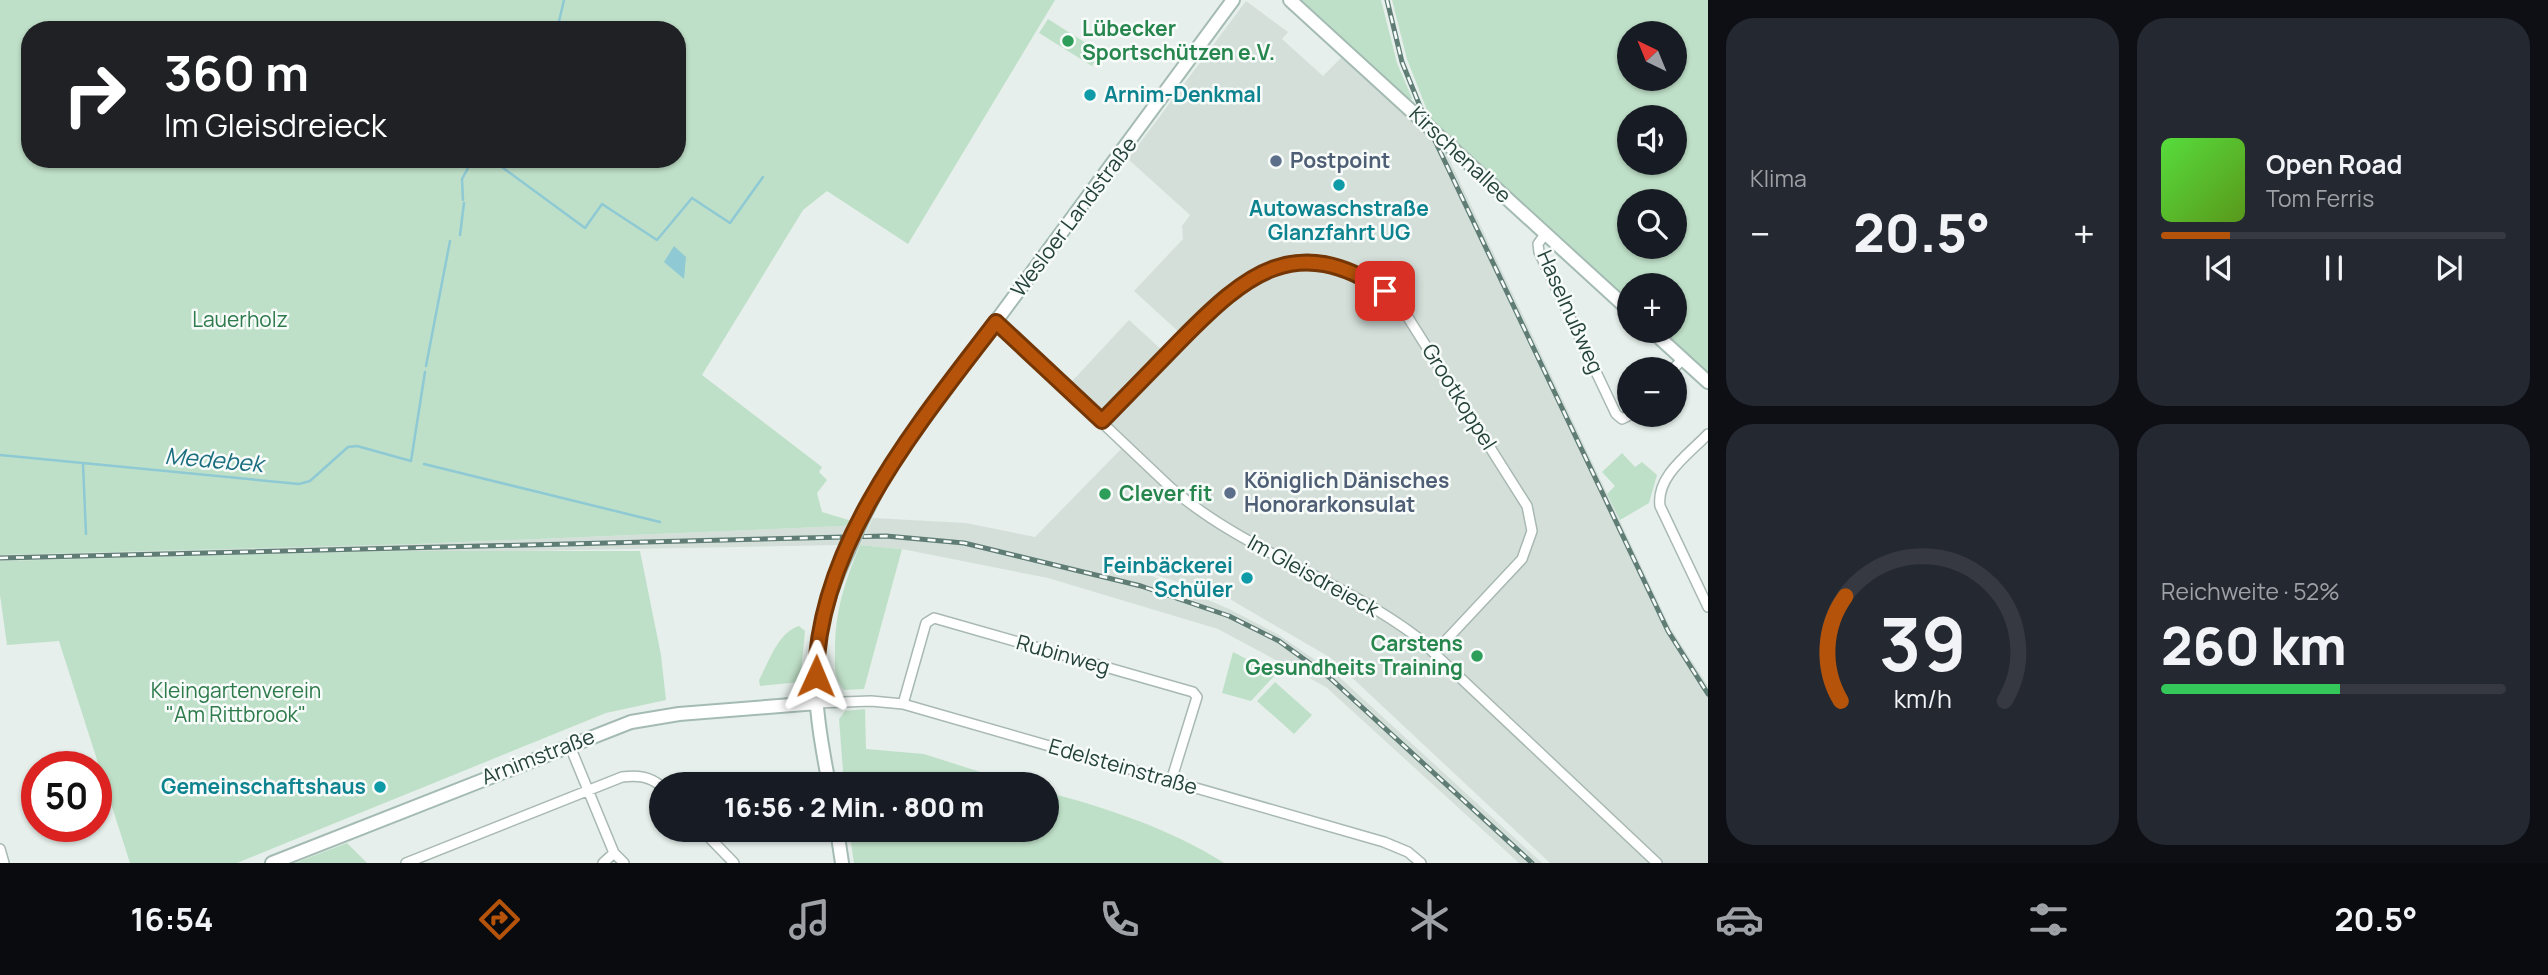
<!DOCTYPE html>
<html lang="de">
<meta charset="utf-8">
<style>
:root{--surface:#171b24;--page:#242831;--text:#f1f3f6;--muted:#9ea1a6;--line:#363941;--accent:#b45309}
body{margin:0;font-family:Manrope,sans-serif;background:var(--page);color:var(--text);height:100vh;display:flex;flex-direction:column;font-size:26px;white-space:nowrap}
*{box-sizing:border-box;margin:0}
p{font-size:23px;color:var(--muted)}
.icon{flex:none;width:38px;height:38px;fill:none;stroke:currentColor;stroke-width:2;stroke-linecap:round;stroke-linejoin:round}
.map{position:relative;flex:1;overflow:hidden}
.details{display:flex;flex-direction:column;gap:18px;padding:18px;background:#0d0f14;width:840px}
.details>*{flex:none}
.guide{position:absolute;left:21px;top:21px;width:665px;height:147px;border-radius:28px;box-shadow:0 2px 5px #0004;background:#202124;color:#fff;overflow:hidden}
.needle{width:46px;rotate:317deg}
.buttons{position:absolute;left:1617px;top:21px;display:grid;gap:14px}
.buttons a{display:grid;place-items:center;width:70px;height:70px;border-radius:50%;background:var(--surface);box-shadow:0 2px 5px #0004;font-size:35px}
.speed{position:absolute;left:21px;top:751px;display:flex;gap:14px;font-size:35px;font-weight:700;text-align:center}
.speed>*{display:grid;place-content:center;width:91px;height:91px;border-radius:50%;background:var(--surface);box-shadow:0 2px 5px #0004;line-height:1}
.speed .limit{border:10px solid #d22;background:#fff;color:#111}
.pin{position:absolute;display:grid;place-items:center;width:60px;height:60px;color:#fff;margin:-30px;border-radius:14px;box-shadow:0 4px 10px #0006}
.me{position:absolute;width:77px;margin:-38px;rotate:1deg;stroke-linejoin:round;filter:drop-shadow(0 0 5px #0008)}
.turn{display:flex;align-items:center;gap:24px;height:147px;padding:0 28px;font-size:32px}
.turn .icon{width:91px;height:91px;stroke-width:2.5}
.turn b{display:block;font-size:49px;line-height:60px}
.big{font-size:52px;font-weight:800;line-height:1.1}
.details .widget{flex:1;display:flex;flex-direction:column;justify-content:center;gap:10px;min-width:0;padding:0 24px;border-radius:28px;background:var(--page)}
.details .dial{align-items:center;gap:0}
.dial svg{height:182px;overflow:visible;fill:none;stroke:var(--line);stroke-width:7;stroke-linecap:round;text-anchor:middle}
.dial text{fill:var(--text);stroke:none}
.song{display:flex;align-items:center;gap:21px}
.cover{width:84px;height:84px;border-radius:10px;background:linear-gradient(135deg,hsl(110 70% 55%),hsl(90 70% 35%))}
.played{height:7px;border-radius:4px;background:linear-gradient(90deg,var(--accent) 20%,var(--line) 20%)}
.keys{display:flex;justify-content:space-around;direction:ltr}
.heat{display:flex;justify-content:space-between;align-items:center;font-size:38px;direction:ltr}
.charge{height:10px;border-radius:5px;background:linear-gradient(90deg,#34c759 52%,var(--line) 0)}
.details .tiles{flex:1;display:grid;gap:18px;grid-template-columns:repeat(2,1fr)}
.trip{position:absolute;left:649px;top:772px;width:410px;height:70px;border-radius:35px;background:var(--surface);box-shadow:0 2px 5px #0004;font-weight:800;line-height:70px;text-align:center}
.tab-bar{display:flex;height:112px;justify-content:space-around;align-items:center;background:#090b0e;color:var(--muted)}
.tab-bar .icon{width:49px;height:49px}
.tab-bar .selected{color:var(--accent)}
.tab-bar b{font-size:32px;color:var(--text)}
main{display:flex;flex:1;min-height:0}
.map>svg:first-child{display:block}
</style>
<main>
<div class="map">
<svg width="1708" height="863" viewBox="0 0 1708 863">
<rect width="100%" height="100%" fill="#e6efeb"/>
<path fill="#d4dfda" d="M1246,1L1288,32L1282,39L1323,76L1343,56L1442,144L1671,629L1708,686V863H1550L1331,658L1228,598L1131,567L1229,609L1279,635L1337,675L1542,863H1519L1326,687L1218,629L1048,578L902,549L860,545L873,518L966,523L1035,537L1121,449L1062,392L1129,320L1163,351L1180,333L1134,291L1183,239L1182,226L1190,215L1128,159Z
M852,521L840,545L0,561V555L418,544L845,526Z"/>
<path fill="#bfe0c8" fill-rule="evenodd" d="M0,0H1055L908,244L827,191L803,210L702,375L822,467L819,472L827,480L817,493L822,512L852,521L845,526L418,544L0,555ZM30,30H677V159H30Z
M1299,0H1381L1397,63L1412,98L1408,102Z
M1392,0H1708V374L1660,331H1675V285H1629V303L1432,123L1407,59ZM1629,33H1675V79H1629ZM1629,117H1675V163H1629ZM1629,201H1675V247H1629Z
M1048,19L1100,52L1092,66L1039,33Z
M1622,453L1635,467L1642,462L1657,475L1649,503L1620,520L1607,494L1615,486L1602,472Z
M860,545L902,549L864,689L844,690C833,677 835,666 835,650C835,611 845,581 860,545Z
M397,551H640L661,655L666,700L606,713L237,863H130L59,641L7,645L0,595V561Z
M799,626L805,631L800,682L760,686L759,680C769,662 778,632 799,626Z
M1233,652L1276,674L1251,701L1222,693Z
M1275,682L1312,715L1294,734L1257,701Z
M865,709L866,749L924,754L1018,784H844L839,719L845,711Z
M1047,792C1109,809 1169,828 1224,863H854L849,830H1046Z
M347,843L367,863H295Z"/>
<path fill="#8ec9d4" d="M674,246L686,257L684,279L664,262Z"/>
<g fill="none" stroke-linecap="round" stroke-linejoin="round">
<path stroke="#8ec9d4" stroke-width="2.5" d="M557,30L564,0
M491,159L585,228L602,204L657,240L692,198L730,223L763,177
M463,200L462,179L473,159
M460,235L464,203
M426,366L450,241
M0,455L299,484L310,481L348,447L357,446L411,461L425,372
M83,464L86,534
M424,464L660,522"/>
<defs>
<path id="street" d="M1545,234L1538,244L1539,252L1616,414L1622,419L1630,415
M996,322L1171,488C1244,551 1340,579 1417,637L1657,863
M1673,369L1683,359
M1102,421C1128,394 1155,368 1181,341C1203,318 1224,292 1252,276C1302,248 1367,265 1402,308L1527,506L1532,531L1522,559L1435,652
M1708,434C1689,454 1656,476 1660,506L1708,607
M817,703L871,701L903,704L1384,842L1408,852L1421,863
M903,704L926,623L934,618L1193,692L1197,697L1171,781
M569,744L614,853L624,863
M702,830L734,863
M0,849L4,863
M406,863L622,777C637,775 650,776 662,787
M603,863L614,853"/>
<path id="secondary" d="M1290,0L1629,310
M1652,331L1708,382
M861,522L884,476L915,431L1233,0
M829,784C811,691 806,639 848,551
M837,830L842,863
M272,863L631,722L679,714L817,703"/>
</defs>
<use href="#street" stroke="#a8b8b2" stroke-width="12"/>
<use href="#secondary" stroke="#a4bbb3" stroke-width="16"/>
<use href="#street" stroke="#fff" stroke-width="9"/>
<use href="#secondary" stroke="#fff" stroke-width="12"/>
<defs>
<path id="rail" d="M1387,0L1402,62L1428,126L1668,631L1708,694
M0,558L886,536L964,543L1141,586L1229,616L1279,641L1330,678L1532,863"/>
</defs>
<use href="#rail" stroke="#5f7d75" stroke-width="5"/>
<use href="#rail" stroke="#f7fbf9" stroke-width="2.5" stroke-dasharray="8" stroke-linecap="butt"/>
<defs>
<path id="secondary-bridge" d="M848,551L861,522"/>
</defs>
<use href="#secondary-bridge" stroke="#a4bbb3" stroke-width="16" stroke-linecap="butt"/>
<use href="#secondary-bridge" stroke="#fff" stroke-width="12"/>
</g>
<g fill="none" stroke-linecap="round" stroke-linejoin="round">
<defs>
<path id="route" d="M816,676C818,543 919,423 996,322L1102,421C1128,394 1155,367 1181,340C1246,274 1296,231 1385,291"/>
</defs>
<use href="#route" stroke="#753606" stroke-width="18"/>
<use href="#route" stroke="#b45309" stroke-width="12"/>
</g>
<g fill="#2e9e5b" stroke="#f7fbf9" stroke-width="2.5">
<circle cx="1068" cy="41" r="7"/>
<circle cx="1105" cy="494" r="7"/>
<circle cx="1477" cy="656" r="7"/>
</g>
<g fill="#0f9aa8" stroke="#f7fbf9" stroke-width="2.5">
<circle cx="1090" cy="95" r="7"/>
<circle cx="1339" cy="185" r="7"/>
<circle cx="1247" cy="578" r="7"/>
<circle cx="380" cy="787" r="7"/>
</g>
<g fill="#5c6f8a" stroke="#f7fbf9" stroke-width="2.5">
<circle cx="1276" cy="161" r="7"/>
<circle cx="1230" cy="493" r="7"/>
</g>
<g text-anchor="middle" stroke-width="5" stroke-linejoin="round" paint-order="stroke">
<g font-size="21" font-weight="bold" fill="#27864d" stroke="#f7fbf9" text-anchor="start">
<text x="1082" y="36">Lübecker<tspan x="1082" dy="24">Sportschützen e.V.</tspan></text>
<text x="1119" y="501">Clever fit</text>
<text x="1463" y="651" text-anchor="end">Carstens<tspan x="1463" dy="24">Gesundheits Training</tspan></text>
</g>
<g font-size="21" font-weight="bold" fill="#0d838f" stroke="#f7fbf9" text-anchor="end">
<text x="1104" y="102" text-anchor="start">Arnim-Denkmal</text>
<text x="1339" y="216" text-anchor="middle">Autowaschstraße<tspan x="1339" dy="24">Glanzfahrt UG</tspan></text>
<text x="1233" y="573">Feinbäckerei<tspan x="1233" dy="24">Schüler</tspan></text>
<text x="366" y="794">Gemeinschaftshaus</text>
</g>
<g font-size="21" fill="#24423a" stroke="#f7fbf9">
<text transform="translate(1460 155) rotate(43)" y="7">Kirschenallee</text>
<text transform="translate(1074 217) rotate(-53)" y="7">Wesloer Landstraße</text>
<text transform="translate(1570 312) rotate(66)" y="7">Haselnußweg</text>
<text transform="translate(1459 397) rotate(58)" y="7">Grootkoppel</text>
<text transform="translate(1313 576) rotate(29)" y="7">Im Gleisdreieck</text>
<text transform="translate(1063 655) rotate(16)" y="7">Rubinweg</text>
<text transform="translate(538 757) rotate(-21)" y="7">Arnimstraße</text>
<text transform="translate(1123 767) rotate(16)" y="7">Edelsteinstraße</text>
</g>
<g font-size="21" font-weight="bold" fill="#4e5e75" stroke="#f7fbf9" text-anchor="start">
<text x="1290" y="168">Postpoint</text>
<text x="1244" y="488">Königlich Dänisches<tspan x="1244" dy="24">Honorarkonsulat</tspan></text>
</g>
<g font-size="21" fill="#2d7a4b" stroke="#f7fbf9">
<text x="240" y="327">Lauerholz</text>
<text x="236" y="698">Kleingartenverein<tspan x="236" dy="24">"Am Rittbrook"</tspan></text>
</g>
<g font-size="23" font-style="italic" fill="#1c6f80" stroke="#f7fbf9">
<text transform="translate(214 460) rotate(5)" y="8">Medebek</text>
</g>
</g>
</svg>
<div class="buttons">
<a><svg class="needle" viewBox="-14 -14 28 28"><path d="M0-13l5 13h-10z" fill="#e53935"/><path d="M0 13l5-13h-10z" fill="#9ea1a6"/></svg></a>
<a><svg class="icon" aria-label="sound" viewBox="0 0 24 24"><path d="M4 9h4l5-4v14l-5-4H4zM17 9q2 3 0 6"/></svg></a>
<a><svg class="icon" aria-label="search" viewBox="0 0 24 24"><circle cx="10" cy="10" r="6"/><path d="M15 15l6 6"/></svg></a>
<a>+</a>
<a>−</a>
</div>
<div class="speed"><div class="limit">50</div></div>
<div class="pin" style="left:1385px;top:291px;background:#d93025"><svg class="icon" aria-label="arrive" viewBox="0 0 24 24"><path d="M6 21V4h12l-3 4 3 4H6"/></svg></div>
<svg class="me" style="left:816px;top:676px" viewBox="-20 -20 40 40"><path d="M0-17L14 15 0 8-14 15z" fill="#b45309" stroke="#fff" stroke-width="4"/></svg>
<div class="trip">16:56 · 2 Min. · 800 m</div>
<div class="guide">
<div class="turn"><svg class="icon" aria-label="right" viewBox="0 0 24 24"><path d="M7 20v-9h11M14 6l5 5-5 5"/></svg><div><b>360 m</b>Im Gleisdreieck</div></div>
</div>
</div>
<section class="details">
<div class="tiles">
<div class="widget"><p>Klima</p>
<div class="heat"><a>−</a><b class="big">20.5°</b><a>+</a></div>
</div>
<div class="widget">
<div class="song"><i class="cover"></i><div><b>Open Road</b><p>Tom Ferris</p></div></div>
<div class="played"></div>
<div class="keys"><svg class="icon" aria-label="previous" viewBox="0 0 24 24"><path d="M18 5L8 12l10 7zM5 5v14"/></svg><svg class="icon" aria-label="pause" viewBox="0 0 24 24"><path d="M8 5v14M16 5v14"/></svg><svg class="icon" aria-label="next" viewBox="0 0 24 24"><path d="M6 5l10 7-10 7zM19 5v14"/></svg></div>
</div>
<div class="widget dial"><svg viewBox="0 0 100 80">
<path d="M14 69A42 42 0 1 1 86 69"/>
<path d="M14 69A42 42 0 0 1 16 23" stroke="#b45309"/>
<text x="50" y="56" font-size="32" font-weight="700">39</text>
<text x="50" y="72" font-size="11">km/h</text>
</svg></div>
<div class="widget"><p>Reichweite · 52%</p><b class="big">260 km</b><div class="charge"></div></div>
</div>
</section>
</main>
<nav class="tab-bar">
<b>16:54</b>
<svg class="icon selected" aria-label="directions" viewBox="0 0 24 24"><path d="M12 3l9 9-9 9-9-9zM9 14v-3h6M13 9l2 2-2 2"/></svg>
<svg class="icon" aria-label="music" viewBox="0 0 24 24"><path d="M9 18V5l10-2v13"/><circle cx="6" cy="18" r="3"/><circle cx="16" cy="16" r="3"/></svg>
<svg class="icon" aria-label="phone" viewBox="0 0 24 24"><path d="M5 4h4l2 5-3 2q2 4 5 5l2-3 5 2v4C11 20 4 13 5 4z"/></svg>
<svg class="icon" aria-label="climate" viewBox="0 0 24 24"><path d="M12 3v18M4 7l16 10M4 17L20 7"/></svg>
<svg class="icon" aria-label="car" viewBox="0 0 24 24"><path d="M5 17H2v-5l4-1 3-4h7l3 4 3 1v5h-3M9 17h6M6 11h13"/><circle cx="7" cy="17" r="2"/><circle cx="17" cy="17" r="2"/></svg>
<svg class="icon" aria-label="filters" viewBox="0 0 24 24"><path d="M4 7h16M4 17h16"/><circle cx="9" cy="7" r="2"/><circle cx="15" cy="17" r="2"/></svg>
<b>20.5°</b>
</nav>
